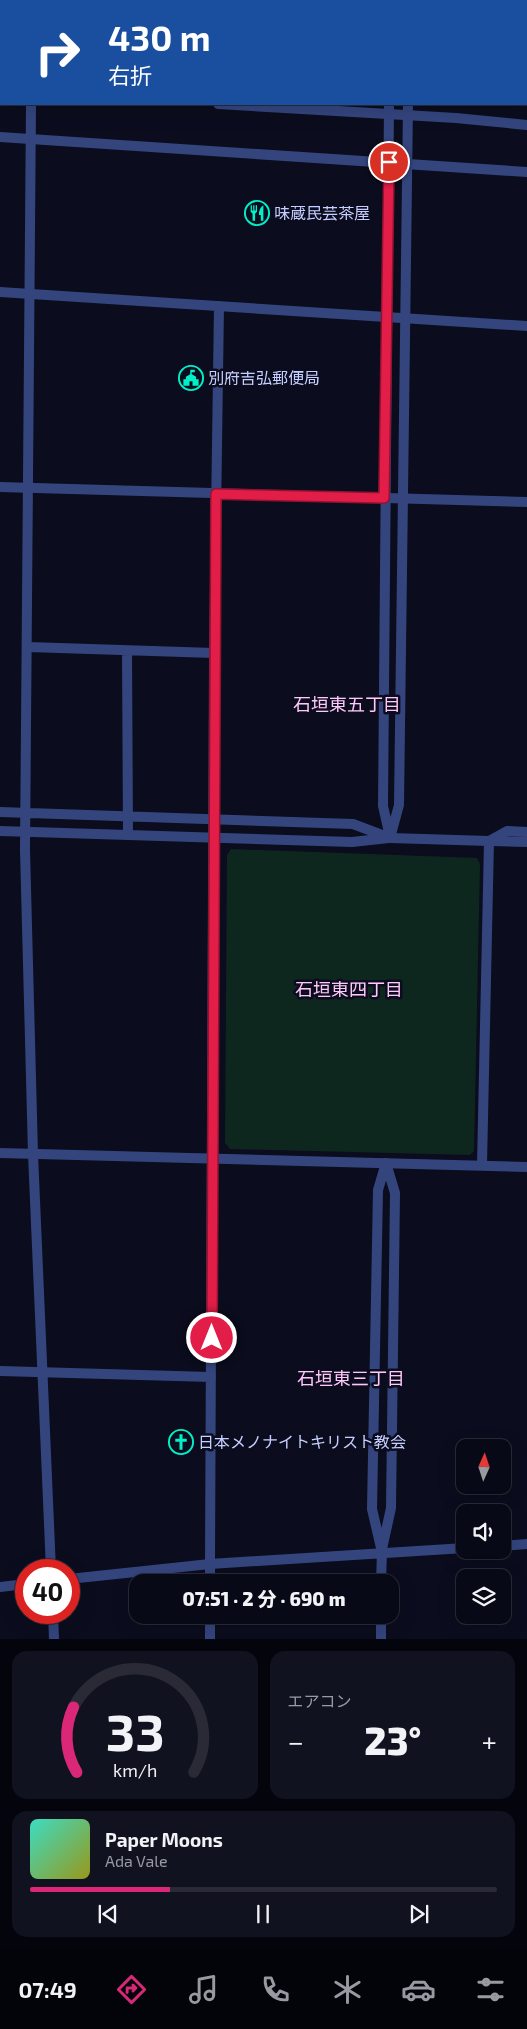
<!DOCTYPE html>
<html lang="ja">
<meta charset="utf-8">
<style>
:root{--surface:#080916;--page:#11121f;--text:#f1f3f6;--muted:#989aa1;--line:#292a35;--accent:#db2777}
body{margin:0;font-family:"Exo 2","Noto Sans JP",sans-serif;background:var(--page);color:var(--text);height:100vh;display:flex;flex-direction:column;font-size:19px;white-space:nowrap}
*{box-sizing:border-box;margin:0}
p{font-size:16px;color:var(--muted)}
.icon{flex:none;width:28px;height:28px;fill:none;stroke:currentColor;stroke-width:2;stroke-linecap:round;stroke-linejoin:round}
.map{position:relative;height:1639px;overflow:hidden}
.panel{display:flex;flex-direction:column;gap:12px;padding:12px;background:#04050c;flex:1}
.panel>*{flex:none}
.guide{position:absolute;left:0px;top:0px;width:528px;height:105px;box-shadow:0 5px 20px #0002,0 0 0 1px var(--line);background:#1a4fa0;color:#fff;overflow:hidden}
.needle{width:32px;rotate:3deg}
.fabs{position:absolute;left:456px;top:1439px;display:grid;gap:10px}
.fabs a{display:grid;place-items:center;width:55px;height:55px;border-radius:10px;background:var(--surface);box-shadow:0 5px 20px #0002,0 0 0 1px var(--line);font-size:25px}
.speed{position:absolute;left:15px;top:1559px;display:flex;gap:10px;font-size:25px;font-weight:700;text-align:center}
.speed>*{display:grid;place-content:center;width:65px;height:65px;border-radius:50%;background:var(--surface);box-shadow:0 5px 20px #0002,0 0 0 1px var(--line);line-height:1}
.speed .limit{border:8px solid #d22;background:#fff;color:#111}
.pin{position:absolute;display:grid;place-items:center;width:42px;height:42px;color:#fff;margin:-21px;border:2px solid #fff;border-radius:50%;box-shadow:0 1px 5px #0007}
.me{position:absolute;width:55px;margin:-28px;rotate:0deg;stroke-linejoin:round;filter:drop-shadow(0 0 4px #0008)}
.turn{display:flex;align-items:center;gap:18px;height:105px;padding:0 25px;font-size:22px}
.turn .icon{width:65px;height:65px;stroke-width:2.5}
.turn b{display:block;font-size:35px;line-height:42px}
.big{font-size:38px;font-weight:800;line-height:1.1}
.panel .card{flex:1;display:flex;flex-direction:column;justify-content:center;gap:8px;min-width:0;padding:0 18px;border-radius:15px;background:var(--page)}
.panel .dial{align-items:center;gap:0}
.dial svg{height:130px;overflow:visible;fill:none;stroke:var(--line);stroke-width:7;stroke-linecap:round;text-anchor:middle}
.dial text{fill:var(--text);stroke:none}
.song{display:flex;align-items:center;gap:15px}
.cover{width:60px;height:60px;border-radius:8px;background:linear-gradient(135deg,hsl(170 70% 55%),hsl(60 70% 35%))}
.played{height:5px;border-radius:2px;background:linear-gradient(90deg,var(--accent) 30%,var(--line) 30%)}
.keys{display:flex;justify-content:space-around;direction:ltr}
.heat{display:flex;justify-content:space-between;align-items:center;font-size:28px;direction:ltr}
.panel .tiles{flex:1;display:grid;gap:12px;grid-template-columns:1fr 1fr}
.card:last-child{grid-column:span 2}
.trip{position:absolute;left:129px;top:1574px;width:270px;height:50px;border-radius:15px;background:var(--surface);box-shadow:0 5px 20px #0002,0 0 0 1px var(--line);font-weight:800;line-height:50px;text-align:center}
.dock{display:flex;height:80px;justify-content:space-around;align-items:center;background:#030409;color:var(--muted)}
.dock .icon{width:35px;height:35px}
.dock .on{color:var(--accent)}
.dock b{font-size:22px;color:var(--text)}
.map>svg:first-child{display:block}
</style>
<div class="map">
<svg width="527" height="1639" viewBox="0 0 527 1639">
<rect width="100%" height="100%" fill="#0b0c1d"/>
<path fill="#0d271f" d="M231,849L477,858L480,864L474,1151L470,1155L230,1149L225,1143L227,855Z"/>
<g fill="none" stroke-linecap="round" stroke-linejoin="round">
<path stroke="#34457e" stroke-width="10" d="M390,1V0
M409,1V0
M31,104L25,850L33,1154L51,1570
M389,104L383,806L390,837
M28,647L214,653
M127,651L128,835
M0,812L353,824L390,838
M0,831L352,842L389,838
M390,838L399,805L408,104
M489,841L507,831L527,832
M491,841L527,842
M382,1549L391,1508L395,1193L386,1163
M382,1552L372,1509L378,1190L386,1163
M210,1582V1564
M53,1612L54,1639
M210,1639V1615"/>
<path stroke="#34457e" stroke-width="10" d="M32,1V0
M0,91H1
M218,104L456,118L527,125
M0,137L527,172
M0,292L527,326
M0,487L527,502
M390,838L489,841L482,1165
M0,1153L527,1167
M0,1371L211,1377
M502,1546L527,1544
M210,1564L214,653L219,306
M69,1579L210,1564L465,1548
M381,1582L382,1552
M0,1587L26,1584
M381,1639V1615"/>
</g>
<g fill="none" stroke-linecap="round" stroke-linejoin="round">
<defs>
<path id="route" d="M212,1338L216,494L384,498L389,162"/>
</defs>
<use href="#route" stroke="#92132f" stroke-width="12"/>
<use href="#route" stroke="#e11d48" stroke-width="9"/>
</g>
<defs>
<symbol id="restaurant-ring" viewBox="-11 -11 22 22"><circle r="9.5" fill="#0b0c1d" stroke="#00f1c8" stroke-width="1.5"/><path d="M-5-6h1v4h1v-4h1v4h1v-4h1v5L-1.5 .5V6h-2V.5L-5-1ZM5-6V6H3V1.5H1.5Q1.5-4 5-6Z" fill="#00f1c8"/></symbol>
<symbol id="civic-ring" viewBox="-11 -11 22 22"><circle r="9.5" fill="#0b0c1d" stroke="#00f1c8" stroke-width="1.5"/><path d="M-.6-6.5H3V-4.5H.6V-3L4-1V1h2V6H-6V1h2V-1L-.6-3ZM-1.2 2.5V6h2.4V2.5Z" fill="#00f1c8"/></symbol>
<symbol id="church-ring" viewBox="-11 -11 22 22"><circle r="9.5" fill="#0b0c1d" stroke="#00f1c8" stroke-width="1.5"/><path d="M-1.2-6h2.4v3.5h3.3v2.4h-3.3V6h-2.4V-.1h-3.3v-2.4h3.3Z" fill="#00f1c8"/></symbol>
</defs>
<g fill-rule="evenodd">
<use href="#restaurant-ring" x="243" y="199" width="28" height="28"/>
<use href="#civic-ring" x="177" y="364" width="28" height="28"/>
<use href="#church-ring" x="167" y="1428" width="28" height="28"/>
</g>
<g text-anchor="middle" stroke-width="5" stroke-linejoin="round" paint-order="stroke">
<g font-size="16" fill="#c6cfff" stroke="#0b0c1d" text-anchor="start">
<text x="274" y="219">味蔵民芸茶屋</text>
<text x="208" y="384">別府吉弘郵便局</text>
<text x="198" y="1448">日本メノナイトキリスト教会</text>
</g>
<g font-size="18" fill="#ffc8fa" stroke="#0b0c1d">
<text x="347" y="711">石垣東五丁目</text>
<text x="349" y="996">石垣東四丁目</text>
<text x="351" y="1385">石垣東三丁目</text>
</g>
</g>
</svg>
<div class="fabs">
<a><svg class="needle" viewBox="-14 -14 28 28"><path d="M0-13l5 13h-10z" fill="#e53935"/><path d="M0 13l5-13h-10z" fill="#989aa1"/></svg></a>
<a><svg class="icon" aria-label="sound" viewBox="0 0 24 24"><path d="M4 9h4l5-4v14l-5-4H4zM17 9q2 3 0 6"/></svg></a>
<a><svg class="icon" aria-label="layers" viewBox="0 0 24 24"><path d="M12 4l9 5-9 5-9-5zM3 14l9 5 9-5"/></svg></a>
</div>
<div class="speed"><div class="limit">40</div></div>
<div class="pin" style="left:389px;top:162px;background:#d93025"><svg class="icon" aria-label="arrive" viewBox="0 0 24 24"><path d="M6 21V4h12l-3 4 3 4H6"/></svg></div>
<svg class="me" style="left:212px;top:1338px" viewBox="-20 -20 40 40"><circle r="17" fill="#e11d48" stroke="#fff" stroke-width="3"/><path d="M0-11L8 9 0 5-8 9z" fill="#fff"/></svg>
<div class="trip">07:51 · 2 分 · 690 m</div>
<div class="guide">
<div class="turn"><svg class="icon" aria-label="right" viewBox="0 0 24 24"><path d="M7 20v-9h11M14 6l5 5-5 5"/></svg><div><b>430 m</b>右折</div></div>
</div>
</div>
<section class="panel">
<div class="tiles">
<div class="card dial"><svg viewBox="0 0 100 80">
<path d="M14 69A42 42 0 1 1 86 69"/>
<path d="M14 69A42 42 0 0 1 12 29" stroke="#db2777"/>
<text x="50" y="56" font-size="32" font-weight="700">33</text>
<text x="50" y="72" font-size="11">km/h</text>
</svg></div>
<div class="card"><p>エアコン</p>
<div class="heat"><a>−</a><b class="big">23°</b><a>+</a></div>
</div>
<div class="card">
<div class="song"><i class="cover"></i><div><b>Paper Moons</b><p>Ada Vale</p></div></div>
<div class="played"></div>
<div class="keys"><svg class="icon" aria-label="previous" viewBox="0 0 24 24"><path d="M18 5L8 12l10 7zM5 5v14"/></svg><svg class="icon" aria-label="pause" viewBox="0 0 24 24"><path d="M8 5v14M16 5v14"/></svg><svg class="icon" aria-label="next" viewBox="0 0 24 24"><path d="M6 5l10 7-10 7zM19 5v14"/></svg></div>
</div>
</div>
</section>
<nav class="dock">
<b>07:49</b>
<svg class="icon on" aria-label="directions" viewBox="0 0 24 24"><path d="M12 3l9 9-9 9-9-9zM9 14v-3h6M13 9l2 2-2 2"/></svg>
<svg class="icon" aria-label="music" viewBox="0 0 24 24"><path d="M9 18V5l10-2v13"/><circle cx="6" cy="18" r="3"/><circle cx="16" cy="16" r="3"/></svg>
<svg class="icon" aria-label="phone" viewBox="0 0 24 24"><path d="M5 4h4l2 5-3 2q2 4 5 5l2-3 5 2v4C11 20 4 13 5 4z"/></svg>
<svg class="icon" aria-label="climate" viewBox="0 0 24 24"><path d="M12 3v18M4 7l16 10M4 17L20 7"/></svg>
<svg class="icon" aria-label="car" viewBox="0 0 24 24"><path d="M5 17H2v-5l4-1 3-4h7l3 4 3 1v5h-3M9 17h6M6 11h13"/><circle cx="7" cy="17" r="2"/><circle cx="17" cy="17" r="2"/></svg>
<svg class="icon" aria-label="filters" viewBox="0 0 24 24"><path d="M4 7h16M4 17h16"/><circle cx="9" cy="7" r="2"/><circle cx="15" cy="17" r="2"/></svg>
</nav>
